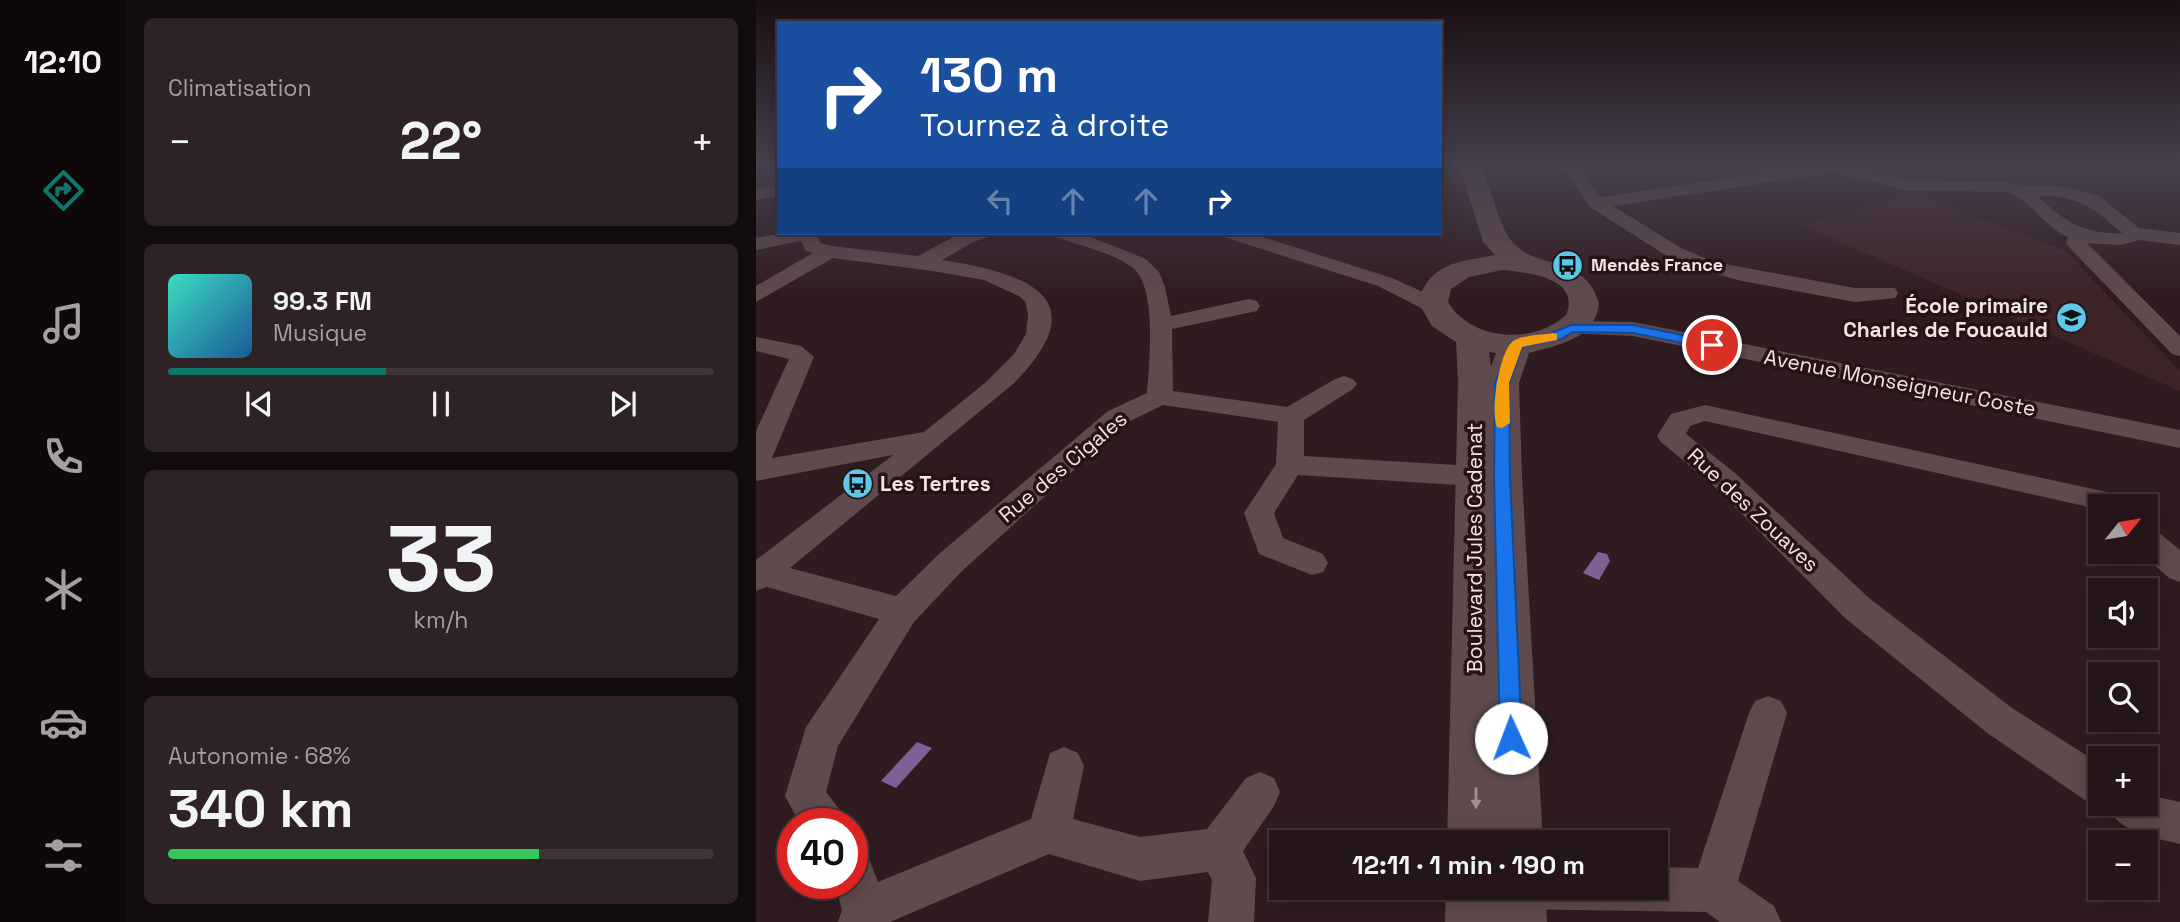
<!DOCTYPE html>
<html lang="fr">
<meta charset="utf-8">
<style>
:root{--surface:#231518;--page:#2f2225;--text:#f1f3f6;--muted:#a39fa2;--line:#403437;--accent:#0f766e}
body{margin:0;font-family:"Space Grotesk",sans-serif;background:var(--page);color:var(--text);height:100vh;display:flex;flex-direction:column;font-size:26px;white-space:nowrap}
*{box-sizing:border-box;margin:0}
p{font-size:23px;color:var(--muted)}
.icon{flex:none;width:38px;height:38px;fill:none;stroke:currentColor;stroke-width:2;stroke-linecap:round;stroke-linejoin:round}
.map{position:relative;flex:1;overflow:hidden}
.drawer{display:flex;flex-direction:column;gap:18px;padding:18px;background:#130c0d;width:630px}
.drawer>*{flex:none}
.hud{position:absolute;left:21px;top:21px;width:665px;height:214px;border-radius:0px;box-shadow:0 4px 18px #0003,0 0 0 2px var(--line);background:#1a4fa0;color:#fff;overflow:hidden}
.needle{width:46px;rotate:60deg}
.controls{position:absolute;left:1332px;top:494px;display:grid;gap:14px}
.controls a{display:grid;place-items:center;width:70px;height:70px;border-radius:0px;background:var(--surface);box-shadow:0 4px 18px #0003,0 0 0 2px var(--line);font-size:35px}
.speed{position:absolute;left:21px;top:808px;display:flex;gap:14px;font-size:35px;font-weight:700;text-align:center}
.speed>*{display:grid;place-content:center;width:91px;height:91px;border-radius:50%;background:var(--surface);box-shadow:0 4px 18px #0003,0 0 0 2px var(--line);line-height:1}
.speed .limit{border:10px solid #d22;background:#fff;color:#111}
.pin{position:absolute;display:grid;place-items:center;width:60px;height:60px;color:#fff;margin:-30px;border:4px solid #fff;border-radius:50%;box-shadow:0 2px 7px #0007}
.me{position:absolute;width:77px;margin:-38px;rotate:358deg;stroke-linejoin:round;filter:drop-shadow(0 0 5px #0008)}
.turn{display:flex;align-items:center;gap:24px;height:147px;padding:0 28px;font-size:32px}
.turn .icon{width:91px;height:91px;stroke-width:2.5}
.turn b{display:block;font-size:49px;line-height:60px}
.lanes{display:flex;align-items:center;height:66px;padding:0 28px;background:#0003;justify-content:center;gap:35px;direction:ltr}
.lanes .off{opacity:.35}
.big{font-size:52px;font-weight:600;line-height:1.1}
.drawer .card{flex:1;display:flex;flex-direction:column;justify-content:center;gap:10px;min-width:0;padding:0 24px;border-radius:10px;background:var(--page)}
.drawer .dial{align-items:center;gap:0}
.dial b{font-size:91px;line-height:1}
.song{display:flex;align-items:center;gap:21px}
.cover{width:84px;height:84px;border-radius:10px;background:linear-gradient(135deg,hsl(170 70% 55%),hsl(210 70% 35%))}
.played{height:7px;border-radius:4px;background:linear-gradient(90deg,var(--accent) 40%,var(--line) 40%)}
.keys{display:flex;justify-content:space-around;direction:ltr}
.heat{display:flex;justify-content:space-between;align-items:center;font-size:38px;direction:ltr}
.charge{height:10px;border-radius:5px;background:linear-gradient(90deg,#34c759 68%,var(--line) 0)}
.trip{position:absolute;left:513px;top:830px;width:399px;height:70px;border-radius:0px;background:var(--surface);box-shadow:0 4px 18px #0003,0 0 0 2px var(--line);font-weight:600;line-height:70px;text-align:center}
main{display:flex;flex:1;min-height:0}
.tabs{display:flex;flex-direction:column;width:126px;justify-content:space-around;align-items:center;background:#0e080a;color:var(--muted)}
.tabs .icon{width:49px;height:49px}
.tabs .selected{color:var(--accent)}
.tabs b{font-size:32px;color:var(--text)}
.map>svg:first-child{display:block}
</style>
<main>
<nav class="tabs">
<b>12:10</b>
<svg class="icon selected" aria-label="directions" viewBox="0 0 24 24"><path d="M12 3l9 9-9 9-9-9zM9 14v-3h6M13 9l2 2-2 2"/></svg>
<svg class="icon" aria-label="music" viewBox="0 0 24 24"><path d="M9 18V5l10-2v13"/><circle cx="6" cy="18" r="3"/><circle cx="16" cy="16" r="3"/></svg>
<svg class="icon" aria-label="phone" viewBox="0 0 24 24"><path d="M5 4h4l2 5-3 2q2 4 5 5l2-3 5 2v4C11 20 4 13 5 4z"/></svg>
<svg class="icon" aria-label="climate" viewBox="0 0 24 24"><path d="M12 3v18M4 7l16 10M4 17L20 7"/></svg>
<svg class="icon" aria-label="car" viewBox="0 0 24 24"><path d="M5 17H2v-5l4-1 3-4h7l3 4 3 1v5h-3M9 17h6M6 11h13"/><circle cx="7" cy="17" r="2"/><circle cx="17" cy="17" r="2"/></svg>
<svg class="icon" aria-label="filters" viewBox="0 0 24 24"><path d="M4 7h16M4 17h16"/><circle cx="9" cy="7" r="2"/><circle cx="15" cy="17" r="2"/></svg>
</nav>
<section class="drawer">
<div class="card"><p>Climatisation</p>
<div class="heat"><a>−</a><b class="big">22°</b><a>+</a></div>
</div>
<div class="card">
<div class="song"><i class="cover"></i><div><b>99.3 FM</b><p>Musique</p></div></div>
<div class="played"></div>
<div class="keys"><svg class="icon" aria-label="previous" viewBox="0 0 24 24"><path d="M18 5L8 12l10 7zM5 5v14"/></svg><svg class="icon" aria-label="pause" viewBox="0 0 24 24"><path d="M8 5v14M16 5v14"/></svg><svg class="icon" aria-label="next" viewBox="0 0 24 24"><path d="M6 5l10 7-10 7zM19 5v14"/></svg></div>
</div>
<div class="card dial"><b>33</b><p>km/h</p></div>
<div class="card"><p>Autonomie · 68%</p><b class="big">340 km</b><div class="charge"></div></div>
</section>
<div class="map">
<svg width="1424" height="922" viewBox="0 0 1424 922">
<rect width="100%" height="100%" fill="#2f1c20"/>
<path fill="#3d2429" d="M1158,193L1309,251L1424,371V391L1046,225Z"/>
<path fill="#7d6095" d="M842,552L851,554L854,561L843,580L827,573Z
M161,742L176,748L140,788L125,781Z"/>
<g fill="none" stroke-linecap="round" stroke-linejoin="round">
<path fill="#5f4a4d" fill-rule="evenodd" d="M807,167H823L845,197L1046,167H1098L1148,180L1251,182L1275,187L1285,185L1316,188L1343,196L1383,228L1424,233V245L1383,240L1364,245L1331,243L1424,336V356L1416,354L1313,247L1310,243L1312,237C1288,227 1272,197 1251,192L1148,190L1079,172L857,206L925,248L958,262L1099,288H1139L1142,293L1139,298L1099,302L986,281L944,270L911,256L834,207ZM1282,196C1318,193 1340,209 1366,233C1329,235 1307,221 1282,196Z
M23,185V195L0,200V190Z
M28,233H67L62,238L65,243L76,246L162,256L203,234L235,233L233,237L217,242L186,260C269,273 344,297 257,384L34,568L140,596L184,553L352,411L391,393C393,363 402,287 376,267C355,252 324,246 300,237L298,233H325L390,259L403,272L409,287L415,316L493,299L501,301L504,306L501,311L416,329L417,391L531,407L579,379L588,376L597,379L601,384L597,389L548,420V456L718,466L728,469L732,476L728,483L718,486L542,475L518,513L527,538L567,554L572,563L567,572L556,575L503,554L488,513L520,464L522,422L407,405L370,423L206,571L158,622L82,746L70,792L83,809L89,824H44L29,796L50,727L123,619L11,587L0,591V560L137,455L0,481V431L33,359L0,351V337L45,346L58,357L16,458L168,432L229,383L258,354L270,334L272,314L269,301L263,296L228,280L177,271L77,258L0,302V286L57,253L50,251L45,241L0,250V238Z
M465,233H494L636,278L685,300L688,305L685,310H669L622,286L468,237Z
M815,321L877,322L1424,430V448L877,336L807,333L804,328L807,323Z
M949,405L1356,493L1367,506H1344V514L1337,508L949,421L934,426L930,434L979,473L1113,598L1256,708L1344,764V803H1390V792L1397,796L1424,802V844C1396,837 1362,833 1350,804L1344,807L1330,801L1230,732L1089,618L959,487L905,442L901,436L915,414Z
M1390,527L1401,531L1424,550V582L1413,578L1383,551H1390Z
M1012,696L1025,701L1031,713L982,881L1018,906L1025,922H964L950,912L759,909L743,903L737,887H900V867L942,868L993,713L999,701Z
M308,747L322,753L328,766L317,819L384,837L451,829L490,778L504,772L518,778L524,792L518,806L487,851L500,878L498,922H452L456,880L452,872L384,881L293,854L134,922H82L86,910L79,884H96V846L111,853L122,882L275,819L294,753Z"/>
<path fill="#5f4a4d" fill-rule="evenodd" d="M704,167H726C733,185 744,225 754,239C778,272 828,252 843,303C840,339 802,345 773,353L763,383L766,477L787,842H691L702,382L700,342L676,326L662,302C674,262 703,262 739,255L727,242ZM746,270C770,272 826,278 810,315C778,345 715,341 692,302L695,289L713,277ZM733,352L740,353L735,367Z
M690,887H789L791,922H689Z"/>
</g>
<defs><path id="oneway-solid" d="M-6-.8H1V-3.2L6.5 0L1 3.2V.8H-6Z" transform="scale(1.75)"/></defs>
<use fill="#a18f91" href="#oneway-solid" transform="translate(720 798) rotate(90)"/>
<linearGradient id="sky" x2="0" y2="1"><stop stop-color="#1a0f12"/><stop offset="0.56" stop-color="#47404e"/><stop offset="1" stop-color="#47404e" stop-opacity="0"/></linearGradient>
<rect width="1424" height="296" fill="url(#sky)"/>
<path fill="#1a73e8" stroke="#114b97" stroke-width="2" d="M815,325H877L956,341L962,345L956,349L877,333L817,332L805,339L766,347L753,383L754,477L766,738L762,745L755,748L747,745L744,738L738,477L739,383L756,341L796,333Z"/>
<path fill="#f59e0b" d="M797,333L801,334V340L766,347L753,383L754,423L746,428L741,427C734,411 743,356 755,343C761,335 787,335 797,333Z"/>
<defs>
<symbol id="bus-disc" viewBox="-11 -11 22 22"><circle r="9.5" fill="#5cc7e8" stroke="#251316"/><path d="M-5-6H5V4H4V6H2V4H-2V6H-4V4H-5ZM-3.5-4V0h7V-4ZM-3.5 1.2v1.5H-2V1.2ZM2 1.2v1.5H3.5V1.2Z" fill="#111"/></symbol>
<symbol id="school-disc" viewBox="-11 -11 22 22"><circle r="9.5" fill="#5cc7e8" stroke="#251316"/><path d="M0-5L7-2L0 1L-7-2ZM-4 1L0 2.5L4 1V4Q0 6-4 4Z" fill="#111"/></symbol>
</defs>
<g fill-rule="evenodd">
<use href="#bus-disc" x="794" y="248" width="35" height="35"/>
<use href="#school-disc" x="1298" y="300" width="35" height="35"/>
<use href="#bus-disc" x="84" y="466" width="35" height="35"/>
</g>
<g text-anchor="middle" stroke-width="7" stroke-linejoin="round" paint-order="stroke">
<g font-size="18" font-weight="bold" fill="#f1e4e5" stroke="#251316" text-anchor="start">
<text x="835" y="271">Mendès France</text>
</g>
<g font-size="21" font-weight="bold" fill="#f1e4e5" stroke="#251316" text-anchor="end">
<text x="1292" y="313">École primaire<tspan x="1292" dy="24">Charles de Foucauld</tspan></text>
<text x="124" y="491" text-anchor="start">Les Tertres</text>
</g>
<g font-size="21" fill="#f1e4e5" stroke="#251316">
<text transform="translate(1144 383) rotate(11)" y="7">Avenue Monseigneur Coste</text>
<text transform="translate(307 467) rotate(-40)" y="7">Rue des Cigales</text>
<text transform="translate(997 510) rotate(43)" y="7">Rue des Zouaves</text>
<text transform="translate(719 548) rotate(-90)" y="7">Boulevard Jules Cadenat</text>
</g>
</g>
</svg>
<div class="controls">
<a><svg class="needle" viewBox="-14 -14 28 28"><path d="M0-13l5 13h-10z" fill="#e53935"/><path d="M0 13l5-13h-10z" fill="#a39fa2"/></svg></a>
<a><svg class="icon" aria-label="sound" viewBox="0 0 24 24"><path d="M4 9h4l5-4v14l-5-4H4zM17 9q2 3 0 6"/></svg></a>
<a><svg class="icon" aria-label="search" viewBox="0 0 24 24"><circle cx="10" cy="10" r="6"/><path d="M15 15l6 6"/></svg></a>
<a>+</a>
<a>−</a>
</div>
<div class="speed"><div class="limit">40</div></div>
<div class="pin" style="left:956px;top:345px;background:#d93025"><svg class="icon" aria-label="arrive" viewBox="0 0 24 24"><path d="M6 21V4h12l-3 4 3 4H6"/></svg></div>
<svg class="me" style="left:755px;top:738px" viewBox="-20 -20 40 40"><circle r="19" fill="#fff"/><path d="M0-13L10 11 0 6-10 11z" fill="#1a73e8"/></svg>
<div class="trip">12:11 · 1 min · 190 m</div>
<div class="hud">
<div class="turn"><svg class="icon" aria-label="right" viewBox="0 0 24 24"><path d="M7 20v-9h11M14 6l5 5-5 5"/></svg><div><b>130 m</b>Tournez à droite</div></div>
<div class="lanes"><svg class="icon off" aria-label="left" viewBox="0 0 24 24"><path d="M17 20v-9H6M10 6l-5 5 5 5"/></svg><svg class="icon off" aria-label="ahead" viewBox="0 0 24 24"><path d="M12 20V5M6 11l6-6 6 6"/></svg><svg class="icon off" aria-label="ahead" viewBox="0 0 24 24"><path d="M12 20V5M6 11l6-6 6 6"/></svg><svg class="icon" aria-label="right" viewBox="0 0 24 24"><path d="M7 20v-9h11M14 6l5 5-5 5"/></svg></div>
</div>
</div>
</main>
